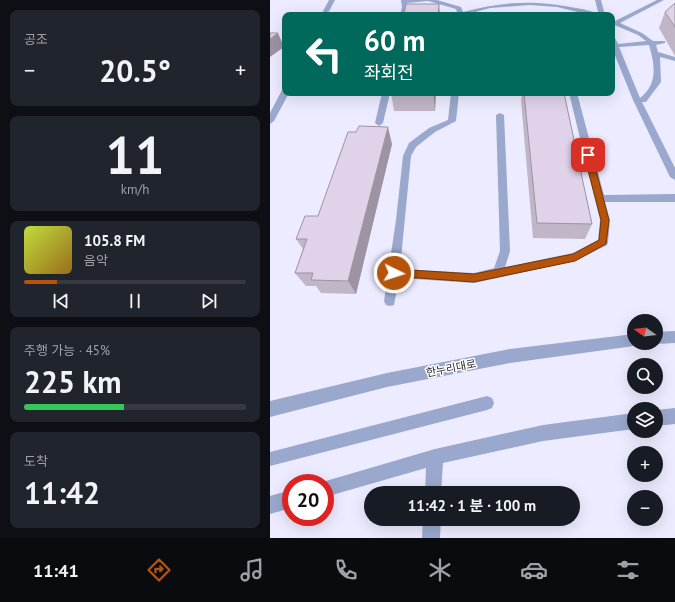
<!DOCTYPE html>
<html lang="ko">
<meta charset="utf-8">
<style>
:root{--surface:#171b24;--page:#20242c;--text:#f1f3f6;--muted:#9ea1a6;--line:#363941;--accent:#b45309}
body{margin:0;font-family:"PT Sans","Noto Sans KR",sans-serif;background:var(--page);color:var(--text);height:100vh;display:flex;flex-direction:column;font-size:15px;white-space:nowrap}
*{box-sizing:border-box;margin:0}
p{font-size:13px;color:var(--muted)}
.icon{flex:none;width:22px;height:22px;fill:none;stroke:currentColor;stroke-width:2;stroke-linecap:round;stroke-linejoin:round}
.map{position:relative;flex:1;overflow:hidden}
.sheet{display:flex;flex-direction:column;gap:10px;padding:10px;background:#0d0f14;width:270px}
.sheet>*{flex:none}
.hud{position:absolute;left:12px;top:12px;width:333px;height:84px;border-radius:8px;box-shadow:0 4px 16px #0002;background:#00695c;color:#fff;overflow:hidden}
.needle{width:26px;rotate:284deg}
.controls{position:absolute;left:357px;top:314px;display:grid;gap:8px}
.controls a{display:grid;place-items:center;width:36px;height:36px;border-radius:50%;background:var(--surface);box-shadow:0 4px 16px #0002;font-size:20px}
.speed{position:absolute;left:12px;top:474px;display:flex;gap:8px;font-size:20px;font-weight:700;text-align:center}
.speed>*{display:grid;place-content:center;width:52px;height:52px;border-radius:50%;background:var(--surface);box-shadow:0 4px 16px #0002;line-height:1}
.speed .limit{border:6px solid #d22;background:#fff;color:#111}
.pin{position:absolute;display:grid;place-items:center;width:34px;height:34px;color:#fff;margin:-17px;border-radius:8px;box-shadow:0 2px 6px #0006}
.me{position:absolute;width:44px;margin:-22px;rotate:94deg;stroke-linejoin:round;filter:drop-shadow(0 0 3px #0008)}
.turn{display:flex;align-items:center;gap:14px;height:84px;padding:0 16px;font-size:18px}
.turn .icon{width:52px;height:52px;stroke-width:2.5}
.turn b{display:block;font-size:28px;line-height:34px}
.big{font-size:30px;font-weight:700;line-height:1.1}
.sheet .widget{flex:1;display:flex;flex-direction:column;justify-content:center;gap:6px;min-width:0;padding:0 14px;border-radius:8px;background:var(--page)}
.sheet .dial{align-items:center;gap:0}
.dial b{font-size:52px;line-height:1}
.song{display:flex;align-items:center;gap:12px}
.cover{width:48px;height:48px;border-radius:6px;background:linear-gradient(135deg,hsl(70 70% 55%),hsl(40 70% 35%))}
.played{height:4px;border-radius:2px;background:linear-gradient(90deg,var(--accent) 15%,var(--line) 15%)}
.keys{display:flex;justify-content:space-around;direction:ltr}
.heat{display:flex;justify-content:space-between;align-items:center;font-size:22px;direction:ltr}
.charge{height:6px;border-radius:3px;background:linear-gradient(90deg,#34c759 45%,var(--line) 0)}
.trip{position:absolute;left:94px;top:486px;width:216px;height:40px;border-radius:20px;background:var(--surface);box-shadow:0 4px 16px #0002;font-weight:700;line-height:40px;text-align:center}
.tabs{display:flex;height:64px;justify-content:space-around;align-items:center;background:#090b0e;color:var(--muted)}
.tabs .icon{width:28px;height:28px}
.tabs .active{color:var(--accent)}
.tabs b{font-size:18px;color:var(--text)}
main{display:flex;flex:1;min-height:0}
.map>svg:first-child{display:block}
</style>
<main>
<section class="sheet">
<div class="widget"><p>공조</p>
<div class="heat"><a>−</a><b class="big">20.5°</b><a>+</a></div>
</div>
<div class="widget dial"><b>11</b><p>km/h</p></div>
<div class="widget">
<div class="song"><i class="cover"></i><div><b>105.8 FM</b><p>음악</p></div></div>
<div class="played"></div>
<div class="keys"><svg class="icon" aria-label="previous" viewBox="0 0 24 24"><path d="M18 5L8 12l10 7zM5 5v14"/></svg><svg class="icon" aria-label="pause" viewBox="0 0 24 24"><path d="M8 5v14M16 5v14"/></svg><svg class="icon" aria-label="next" viewBox="0 0 24 24"><path d="M6 5l10 7-10 7zM19 5v14"/></svg></div>
</div>
<div class="widget"><p>주행 가능 · 45%</p><b class="big">225 km</b><div class="charge"></div></div>
<div class="widget"><p>도착</p><b class="big">11:42</b></div>
</section>
<div class="map">
<svg width="405" height="538" viewBox="0 0 405 538">
<rect width="100%" height="100%" fill="#ecebff"/>
<g fill="none" stroke-linecap="round" stroke-linejoin="round">
<path fill="#99a8cc" fill-rule="evenodd" d="M131,0H167L191,7L193,12C234,1 264,0 306,8C313,9 323,11 329,15H320L287,7L260,5L220,8L194,15H188L186,9L158,1L137,3L136,15H130L132,7Z
M325,0H331L335,15H329Z
M387,0H394L350,23L372,33L383,41H395V43L386,45L388,52L405,57V61L390,57L391,82L376,102H372L405,168V180L400,177L363,100L342,48V35L344,36L348,44L376,41L368,35L342,24V20L345,21ZM379,45C385,65 388,84 370,98L349,47Z
M112,93H120L113,123L109,126L105,123Z
M181,93H189L186,121L165,132L146,147L141,156L130,269L204,273L224,268L230,251L226,115L230,113L234,115L240,251L235,267L303,253L328,240L330,220L299,93H307L334,195L405,194V202H335L340,220L338,242L337,245L305,261L204,283L129,278L124,305L120,306L116,305L114,301L126,220L133,156L139,143L159,128L178,120Z
M217,396L222,398L224,403L222,408L217,410L0,466V452Z"/>
<path fill="#99a8cc" fill-rule="evenodd" d="M59,0H65L57,15H51Z
M12,90H15V93H19L4,121L0,124V113Z
M405,331V343L386,344L382,343H386V332Z
M364,334V343H369L364,346L240,363L117,387L0,417V401L117,373L240,349Z
M405,408V424L386,426V410Z
M364,413V429L273,441L173,463L171,493H155L156,468L55,497V483H49L165,449L273,425Z
M21,490V508L0,514V496Z
M153,519H171L170,538H152Z"/>
</g>
<path fill="#c1b5c8" d="M405,3V56L389,28L395,12Z
M121,93H166L165,111H124Z
M252,93H294L322,224L315,239L263,238L251,101Z
M122,144L86,294L51,293L46,286H36L25,273L33,249L26,239Z"/>
<path fill="#9d93a3" d="M169,4L170,15H168Z
M8,33L14,47L0,57V39Z
M163,93H166L165,111Z
M118,127L122,144L86,294L78,281Z"/>
<path fill="#e0d2e9" stroke="#9d93a3" d="M405,3V27L395,12Z
M136,4H169L168,15H134Z
M0,33H8L0,39Z
M121,93H163L120,94Z
M254,93H294L322,224L267,223Z
M89,126L118,127L78,281L41,280L43,273H25L37,239H26L35,216H48L78,132H86Z"/>
<path fill="#b45309" stroke="#753606" d="M315,153H318L322,155L339,220L336,244L305,261L204,282L121,276L120,273L121,270L124,269L204,274L303,254L329,240L331,220L314,155Z"/>
<g text-anchor="middle" stroke-width="3" stroke-linejoin="round" paint-order="stroke">
<g font-size="11" fill="#27262f" stroke="#fff">
<text transform="translate(181 368) rotate(-11)" y="4">한누리대로</text>
</g>
</g>
</svg>
<div class="controls">
<a><svg class="needle" viewBox="-14 -14 28 28"><path d="M0-13l5 13h-10z" fill="#e53935"/><path d="M0 13l5-13h-10z" fill="#9ea1a6"/></svg></a>
<a><svg class="icon" aria-label="search" viewBox="0 0 24 24"><circle cx="10" cy="10" r="6"/><path d="M15 15l6 6"/></svg></a>
<a><svg class="icon" aria-label="layers" viewBox="0 0 24 24"><path d="M12 4l9 5-9 5-9-5zM3 14l9 5 9-5"/></svg></a>
<a>+</a>
<a>−</a>
</div>
<div class="speed"><div class="limit">20</div></div>
<div class="pin" style="left:318px;top:155px;background:#d93025"><svg class="icon" aria-label="arrive" viewBox="0 0 24 24"><path d="M6 21V4h12l-3 4 3 4H6"/></svg></div>
<svg class="me" style="left:124px;top:273px" viewBox="-20 -20 40 40"><circle r="17" fill="#b45309" stroke="#fff" stroke-width="3"/><path d="M0-11L8 9 0 5-8 9z" fill="#fff"/></svg>
<div class="trip">11:42 · 1 분 · 100 m</div>
<div class="hud">
<div class="turn"><svg class="icon" aria-label="left" viewBox="0 0 24 24"><path d="M17 20v-9H6M10 6l-5 5 5 5"/></svg><div><b>60 m</b>좌회전</div></div>
</div>
</div>
</main>
<nav class="tabs">
<b>11:41</b>
<svg class="icon active" aria-label="directions" viewBox="0 0 24 24"><path d="M12 3l9 9-9 9-9-9zM9 14v-3h6M13 9l2 2-2 2"/></svg>
<svg class="icon" aria-label="music" viewBox="0 0 24 24"><path d="M9 18V5l10-2v13"/><circle cx="6" cy="18" r="3"/><circle cx="16" cy="16" r="3"/></svg>
<svg class="icon" aria-label="phone" viewBox="0 0 24 24"><path d="M5 4h4l2 5-3 2q2 4 5 5l2-3 5 2v4C11 20 4 13 5 4z"/></svg>
<svg class="icon" aria-label="climate" viewBox="0 0 24 24"><path d="M12 3v18M4 7l16 10M4 17L20 7"/></svg>
<svg class="icon" aria-label="car" viewBox="0 0 24 24"><path d="M5 17H2v-5l4-1 3-4h7l3 4 3 1v5h-3M9 17h6M6 11h13"/><circle cx="7" cy="17" r="2"/><circle cx="17" cy="17" r="2"/></svg>
<svg class="icon" aria-label="filters" viewBox="0 0 24 24"><path d="M4 7h16M4 17h16"/><circle cx="9" cy="7" r="2"/><circle cx="15" cy="17" r="2"/></svg>
</nav>
